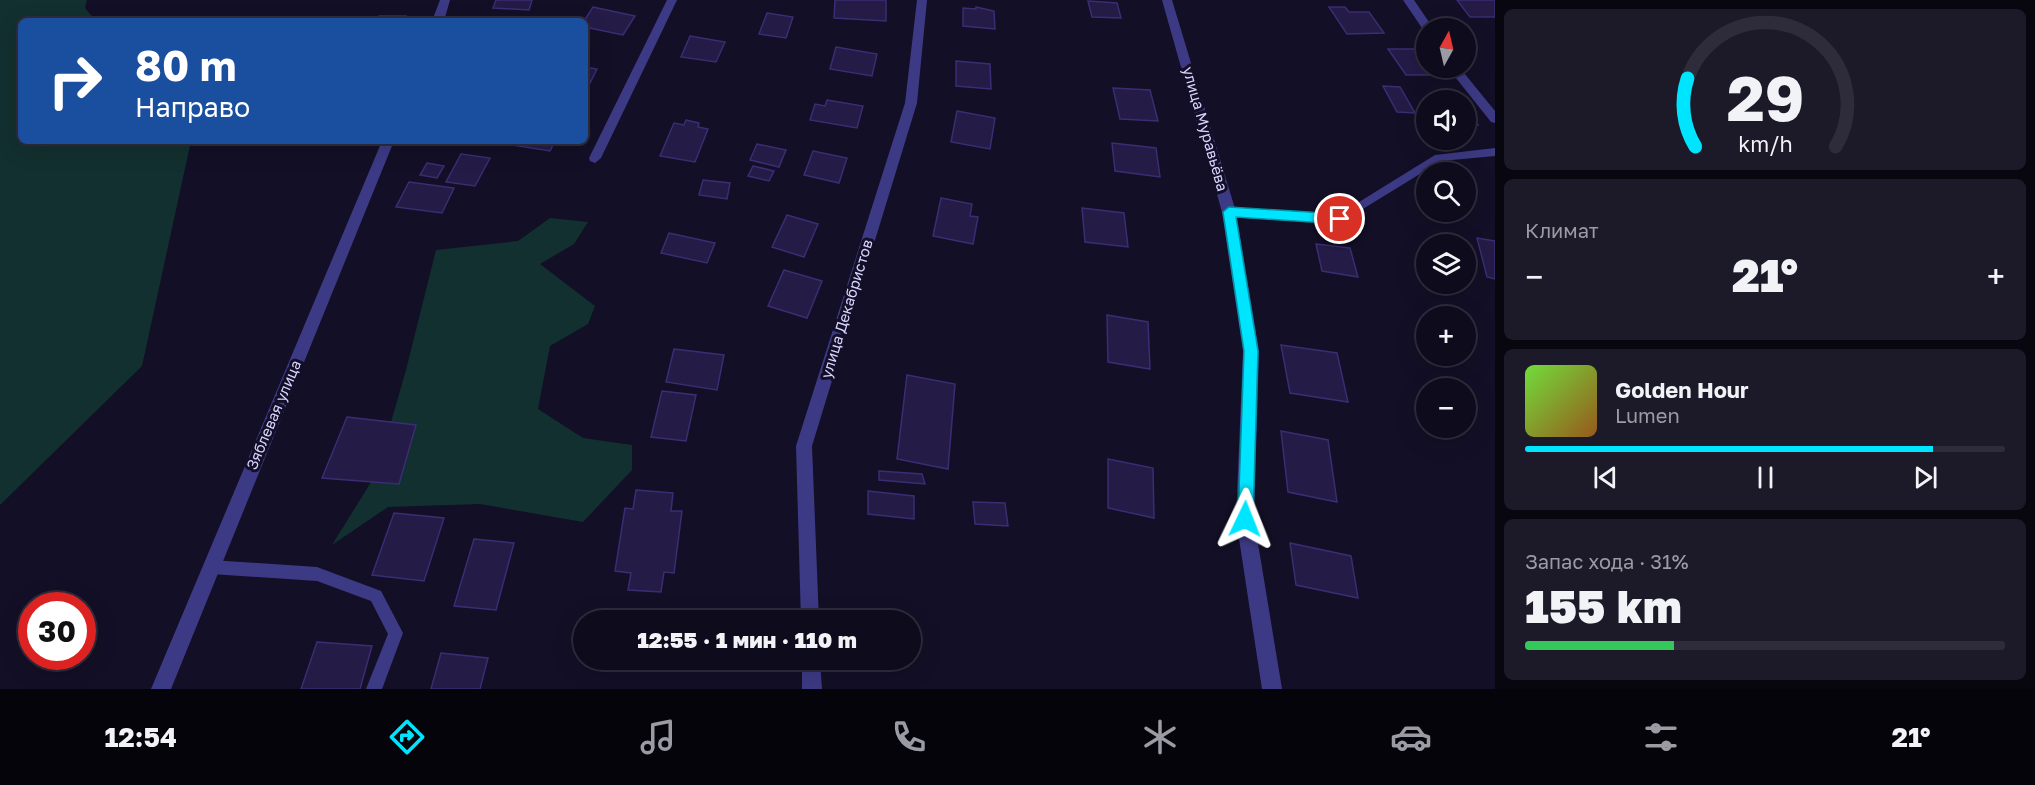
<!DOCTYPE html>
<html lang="ru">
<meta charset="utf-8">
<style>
:root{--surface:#0e0b1c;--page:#1c1929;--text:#f1f3f6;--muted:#9b9ba3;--line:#2e2b3b;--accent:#00e5ff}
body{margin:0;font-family:"Golos Text",sans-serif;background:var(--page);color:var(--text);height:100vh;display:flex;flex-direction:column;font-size:22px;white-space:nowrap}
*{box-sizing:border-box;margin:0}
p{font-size:20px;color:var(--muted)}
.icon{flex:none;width:33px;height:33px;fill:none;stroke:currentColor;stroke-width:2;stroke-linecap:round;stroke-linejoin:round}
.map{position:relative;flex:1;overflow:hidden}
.sheet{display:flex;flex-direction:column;gap:9px;padding:9px;background:#08060f;width:540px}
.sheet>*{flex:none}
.banner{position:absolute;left:18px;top:18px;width:570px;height:126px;border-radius:9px;box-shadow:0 6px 24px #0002,0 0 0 2px var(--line);background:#1a4fa0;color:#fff;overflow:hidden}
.needle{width:39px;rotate:8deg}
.controls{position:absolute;left:1416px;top:18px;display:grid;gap:12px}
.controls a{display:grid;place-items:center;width:60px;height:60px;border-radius:50%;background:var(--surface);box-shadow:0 6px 24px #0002,0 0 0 2px var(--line);font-size:30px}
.speed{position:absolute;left:18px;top:592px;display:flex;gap:12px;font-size:30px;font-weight:700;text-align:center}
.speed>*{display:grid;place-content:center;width:78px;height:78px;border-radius:50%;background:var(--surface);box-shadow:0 6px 24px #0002,0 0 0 2px var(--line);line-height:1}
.speed .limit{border:9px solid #d22;background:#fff;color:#111}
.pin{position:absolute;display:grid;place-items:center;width:51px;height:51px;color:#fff;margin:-26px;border:3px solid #fff;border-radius:50%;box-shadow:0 2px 6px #0007}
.me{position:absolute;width:66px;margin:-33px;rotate:2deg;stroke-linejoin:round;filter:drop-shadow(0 0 4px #0008)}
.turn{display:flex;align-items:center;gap:21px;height:126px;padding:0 18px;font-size:27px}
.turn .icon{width:78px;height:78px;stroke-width:2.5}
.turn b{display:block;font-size:42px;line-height:51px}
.big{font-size:45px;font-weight:800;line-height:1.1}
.sheet .widget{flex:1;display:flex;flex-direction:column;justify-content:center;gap:9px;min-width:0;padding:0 21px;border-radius:9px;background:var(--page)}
.sheet .dial{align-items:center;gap:0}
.dial svg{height:156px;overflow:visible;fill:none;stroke:var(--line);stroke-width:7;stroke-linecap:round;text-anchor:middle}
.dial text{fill:var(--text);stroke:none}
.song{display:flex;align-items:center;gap:18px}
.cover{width:72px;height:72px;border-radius:9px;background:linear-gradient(135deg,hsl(100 70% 55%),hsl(30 70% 35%))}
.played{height:6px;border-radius:3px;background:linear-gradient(90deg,var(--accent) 85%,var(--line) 85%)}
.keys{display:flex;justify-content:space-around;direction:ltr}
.heat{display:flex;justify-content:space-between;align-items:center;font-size:33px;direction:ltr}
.charge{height:9px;border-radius:4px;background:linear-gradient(90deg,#34c759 31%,var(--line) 0)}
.trip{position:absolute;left:573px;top:610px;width:348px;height:60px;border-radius:30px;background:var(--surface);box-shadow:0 6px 24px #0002,0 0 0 2px var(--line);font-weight:800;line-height:60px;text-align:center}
.tabs{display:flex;height:96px;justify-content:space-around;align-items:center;background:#06040b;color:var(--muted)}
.tabs .icon{width:42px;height:42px}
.tabs .selected{color:var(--accent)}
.tabs b{font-size:27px;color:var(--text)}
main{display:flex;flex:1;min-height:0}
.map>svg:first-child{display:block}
</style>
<main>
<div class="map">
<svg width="1495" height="689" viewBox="0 0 1495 689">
<rect width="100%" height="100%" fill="#130f26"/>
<path fill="#12302f" d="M0,0H87L85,8L96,21H21V141H191L142,366L0,505Z
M550,218L588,222L574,244L540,264L595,306L588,324L550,346L538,409L583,438L632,445V470L583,522L480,504L388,507L332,545L376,474L406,370L436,250L518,241Z"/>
<path fill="#241b47" stroke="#3b2d73" stroke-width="1.5" d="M496,0H532L529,10L493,8Z
M835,0H886V21L834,18Z
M1457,0H1495V17H1470Z
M1088,1L1117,3L1121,18L1092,17Z
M593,7L635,16L623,35L585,27L584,21Z
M976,7L994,11L995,29L963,26V8L976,9Z
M1329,7H1345L1349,12H1369L1384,33L1347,34Z
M767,13L793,17L786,38L759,34Z
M379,16H406L404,21H377Z
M690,36L725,42L716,62L681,57Z
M836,47L877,54L872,76L830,69Z
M1388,49H1423L1426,53V68H1436L1442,75H1406Z
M956,61L990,64L991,89L956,86Z
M585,67L597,69L585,93Z
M1383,86L1400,87L1415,113L1397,112Z
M1113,88L1150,90L1158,121L1120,119Z
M827,100L863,106L857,128L810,120L815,104L825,106Z
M1466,106L1478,125L1466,124Z
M957,111L995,118L990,149L951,142Z
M686,120L699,123L698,127L708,129L695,162L660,156L674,123L684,125Z
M514,141H555L550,151L512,145Z
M1112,143L1156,148L1160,177L1115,171Z
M757,144L786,150L779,167L750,160Z
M813,151L847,158L839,183L804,175Z
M461,154L490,158L475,186L446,182Z
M427,163L444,166L437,178L420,175Z
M753,166L774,171L769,181L748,176Z
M703,180L730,183L727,199L699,195Z
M409,182L454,188L442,213L396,207Z
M941,198L972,204L970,216L978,217L973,244L933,236Z
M1082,208L1124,213L1128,247L1085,242Z
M787,215L818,224L804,257L772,247Z
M669,233L715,243L707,263L661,253Z
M1477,238L1495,241V279L1487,277Z
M1316,244L1350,248L1358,277L1322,271Z
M784,270L822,281L807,318L768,306Z
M1107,315L1148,322L1150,369L1108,362Z
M1281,345L1337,353L1348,402L1290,393Z
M674,349L724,355L717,390L666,382Z
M907,375L955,384L948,469L897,459Z
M662,391L696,395L686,441L651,437Z
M347,417L416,425L399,484L322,478Z
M1281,431L1328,440L1337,502L1288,492Z
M1108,459L1153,468L1154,518L1108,508Z
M879,471L922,474L925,484L879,480Z
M636,490L673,493L671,511H682L674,573L664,572L661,592L628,590L631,573L615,571L625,508L633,509Z
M868,491L914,496V519L868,514Z
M973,502L1005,503L1008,526L975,524Z
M394,513L444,518L424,581L372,575Z
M474,539L514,543L496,610L454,606Z
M1290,543L1351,556L1358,598L1296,585Z
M317,642L372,646L360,689H301Z
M441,653L488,658L480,689H431Z"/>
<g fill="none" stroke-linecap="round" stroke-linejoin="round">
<path fill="#3d3a85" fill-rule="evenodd" d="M1495,148V156L1441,161L1340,223L1229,216L1224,212L1229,208L1338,215L1435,155Z
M211,560L317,567L381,591L403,633L382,689H366L388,634L371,601L317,581L211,574L206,572L204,567L206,562Z"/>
<path fill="#3d3a85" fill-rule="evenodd" d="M440,0H450L444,21H432Z
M667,0H677L601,158L595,163L590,161L589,158Z
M917,0H927L917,103L812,446L819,621H801L796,446L905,103Z
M1162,0H1172L1236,212L1259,351L1254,519L1282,689H1262L1236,519L1243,351L1222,212Z
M1403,0H1414L1433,28L1424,31Z
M1448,68H1460L1495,111V123L1491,122Z
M382,141H394L171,689H151Z
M802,660H820L822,689H802Z"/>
</g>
<path fill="#00e5ff" stroke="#0095a6" stroke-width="1.5" d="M1229,207L1340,214L1347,219L1340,224L1236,217L1258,351L1253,519L1251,524L1245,526L1240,524L1238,519L1244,351L1223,212Z"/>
<g text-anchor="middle" stroke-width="6" stroke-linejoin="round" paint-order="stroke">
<g font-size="15" fill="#d9d4ff" stroke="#130f26">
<text transform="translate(1205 129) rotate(74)" y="5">улица Муравьёва</text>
<text transform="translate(847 309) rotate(-73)" y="5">улица Декабристов</text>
<text transform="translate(274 415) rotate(-67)" y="5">Зяблевая улица</text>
</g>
</g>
</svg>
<div class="controls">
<a><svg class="needle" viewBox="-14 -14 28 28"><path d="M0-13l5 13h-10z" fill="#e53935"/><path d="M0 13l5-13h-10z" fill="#9b9ba3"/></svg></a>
<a><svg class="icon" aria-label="sound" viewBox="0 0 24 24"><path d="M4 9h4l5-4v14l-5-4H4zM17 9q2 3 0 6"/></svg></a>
<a><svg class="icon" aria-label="search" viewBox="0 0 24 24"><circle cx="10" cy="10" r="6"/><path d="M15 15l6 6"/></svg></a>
<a><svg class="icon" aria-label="layers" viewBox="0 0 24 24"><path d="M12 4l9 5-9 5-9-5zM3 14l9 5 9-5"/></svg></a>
<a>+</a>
<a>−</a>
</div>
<div class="speed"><div class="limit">30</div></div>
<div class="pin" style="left:1340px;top:219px;background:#d93025"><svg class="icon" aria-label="arrive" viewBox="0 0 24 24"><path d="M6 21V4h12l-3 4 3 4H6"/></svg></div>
<svg class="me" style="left:1245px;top:519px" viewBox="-20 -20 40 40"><path d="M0-17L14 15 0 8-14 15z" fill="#00e5ff" stroke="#fff" stroke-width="4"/></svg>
<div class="trip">12:55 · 1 мин · 110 m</div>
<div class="banner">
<div class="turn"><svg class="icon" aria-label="right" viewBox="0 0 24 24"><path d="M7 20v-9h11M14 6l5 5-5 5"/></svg><div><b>80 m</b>Направо</div></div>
</div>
</div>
<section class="sheet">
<div class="widget dial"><svg viewBox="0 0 100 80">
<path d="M14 69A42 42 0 1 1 86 69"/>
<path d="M14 69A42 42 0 0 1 10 34" stroke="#00e5ff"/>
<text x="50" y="56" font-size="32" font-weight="700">29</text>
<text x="50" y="72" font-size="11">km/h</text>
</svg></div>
<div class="widget"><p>Климат</p>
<div class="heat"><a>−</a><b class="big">21°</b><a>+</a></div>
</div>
<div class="widget">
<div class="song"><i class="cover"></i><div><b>Golden Hour</b><p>Lumen</p></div></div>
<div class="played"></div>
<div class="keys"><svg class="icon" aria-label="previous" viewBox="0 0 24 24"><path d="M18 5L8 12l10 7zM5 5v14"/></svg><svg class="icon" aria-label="pause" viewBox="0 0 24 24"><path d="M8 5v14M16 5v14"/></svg><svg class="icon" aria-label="next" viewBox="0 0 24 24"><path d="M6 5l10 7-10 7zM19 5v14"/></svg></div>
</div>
<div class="widget"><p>Запас хода · 31%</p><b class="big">155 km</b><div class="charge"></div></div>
</section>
</main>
<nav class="tabs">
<b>12:54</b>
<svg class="icon selected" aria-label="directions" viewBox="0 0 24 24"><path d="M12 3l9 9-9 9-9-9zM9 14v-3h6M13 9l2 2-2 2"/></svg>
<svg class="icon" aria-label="music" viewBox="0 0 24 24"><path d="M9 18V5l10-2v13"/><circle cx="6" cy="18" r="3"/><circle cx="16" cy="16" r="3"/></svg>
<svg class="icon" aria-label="phone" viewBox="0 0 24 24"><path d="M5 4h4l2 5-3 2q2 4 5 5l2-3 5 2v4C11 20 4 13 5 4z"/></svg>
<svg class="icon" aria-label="climate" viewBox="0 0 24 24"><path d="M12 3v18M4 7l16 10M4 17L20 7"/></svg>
<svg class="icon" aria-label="car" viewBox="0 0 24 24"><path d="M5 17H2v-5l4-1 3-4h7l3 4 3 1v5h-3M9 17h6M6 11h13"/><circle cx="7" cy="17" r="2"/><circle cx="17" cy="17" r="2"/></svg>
<svg class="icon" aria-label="filters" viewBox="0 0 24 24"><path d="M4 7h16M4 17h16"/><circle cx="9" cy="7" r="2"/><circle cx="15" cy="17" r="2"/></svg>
<b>21°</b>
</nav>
